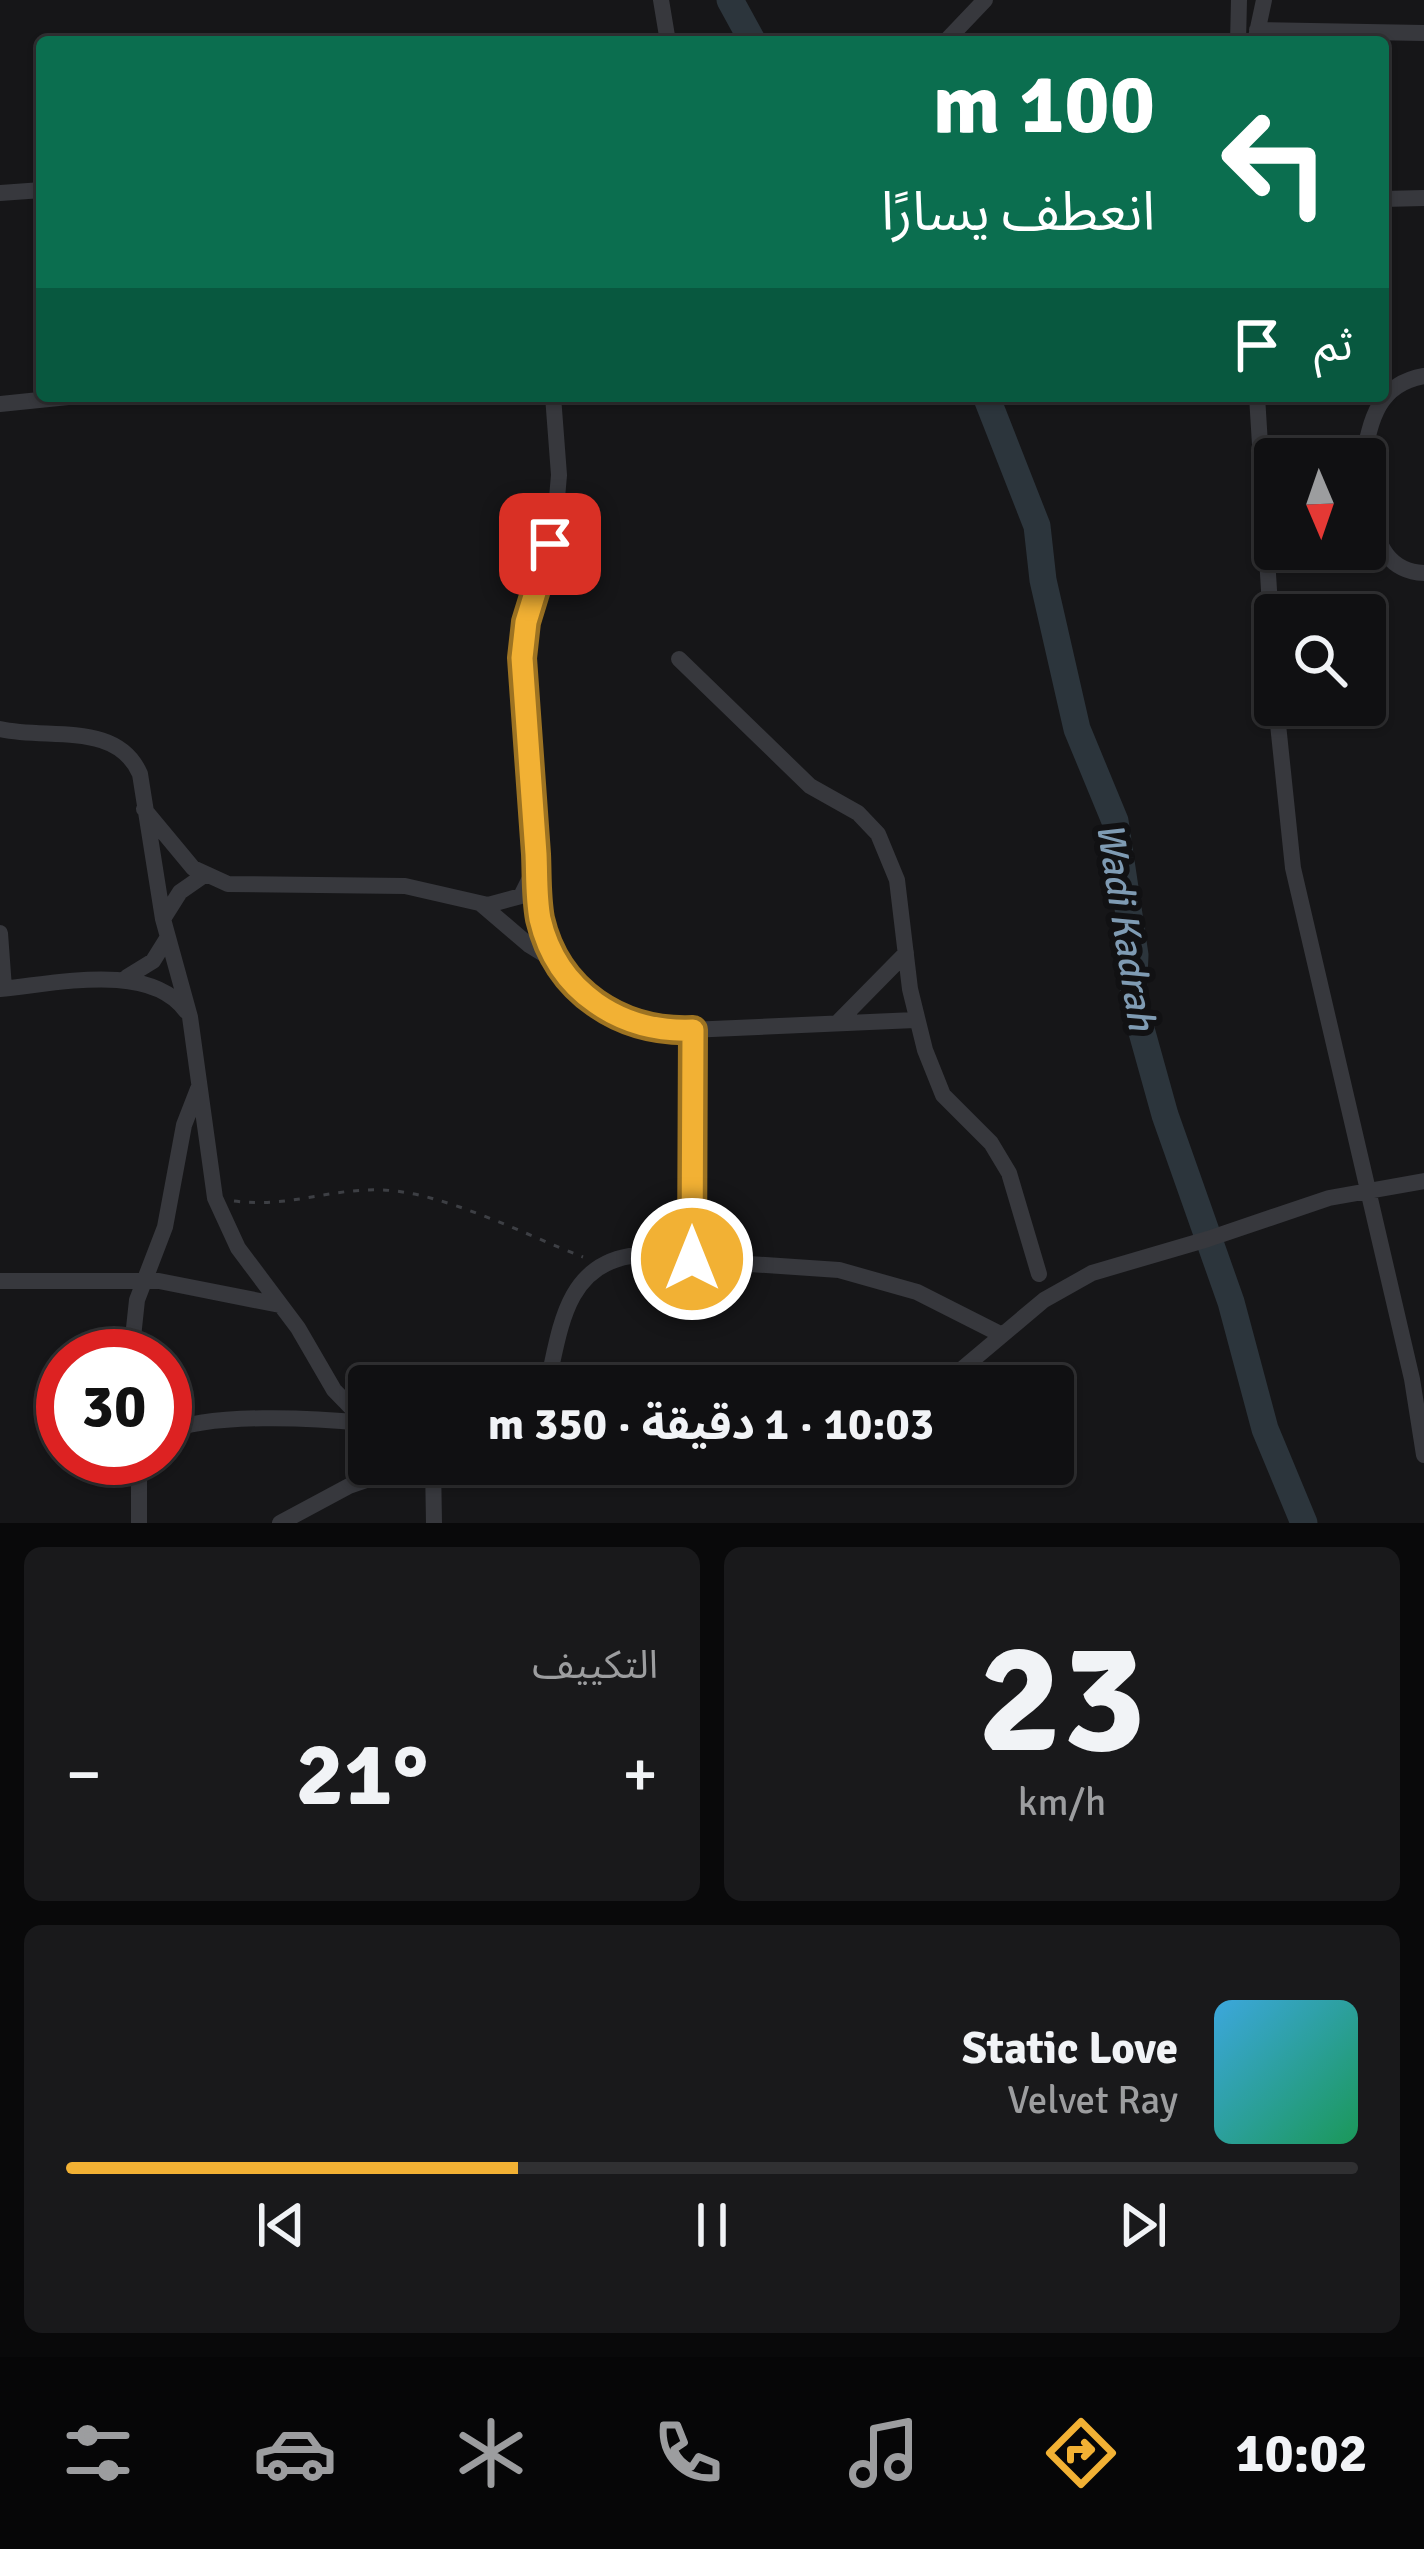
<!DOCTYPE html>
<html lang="ar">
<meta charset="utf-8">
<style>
:root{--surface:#101012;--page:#19191b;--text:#f1f3f6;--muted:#9c9d9f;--line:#303032;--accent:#f2b134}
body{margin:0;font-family:Signika,"Noto Sans Arabic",sans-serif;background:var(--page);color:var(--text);direction:rtl;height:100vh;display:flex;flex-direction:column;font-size:45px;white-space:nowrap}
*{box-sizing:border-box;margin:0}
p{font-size:39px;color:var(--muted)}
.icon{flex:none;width:66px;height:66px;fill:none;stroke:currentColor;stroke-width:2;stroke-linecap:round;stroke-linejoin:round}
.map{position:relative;height:1523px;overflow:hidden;direction:ltr}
.drawer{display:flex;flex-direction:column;gap:24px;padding:24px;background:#09090a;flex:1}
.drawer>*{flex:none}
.guide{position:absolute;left:36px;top:36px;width:1353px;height:366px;border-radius:12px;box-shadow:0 3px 9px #0004,0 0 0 3px var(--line);direction:rtl;background:#0b6e4f;color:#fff;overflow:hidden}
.needle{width:78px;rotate:178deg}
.buttons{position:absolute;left:1254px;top:438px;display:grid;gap:24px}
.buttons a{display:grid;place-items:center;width:132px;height:132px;border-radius:12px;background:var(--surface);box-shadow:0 3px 9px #0004,0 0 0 3px var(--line);font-size:60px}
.speed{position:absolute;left:36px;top:1329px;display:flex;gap:24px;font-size:60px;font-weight:700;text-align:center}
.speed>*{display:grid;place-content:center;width:156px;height:156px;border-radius:50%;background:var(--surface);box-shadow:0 3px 9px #0004,0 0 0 3px var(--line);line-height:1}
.speed .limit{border:18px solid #d22;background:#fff;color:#111}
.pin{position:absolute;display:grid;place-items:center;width:102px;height:102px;color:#fff;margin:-51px;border-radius:24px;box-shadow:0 6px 18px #0006}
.me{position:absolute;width:132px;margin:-66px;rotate:0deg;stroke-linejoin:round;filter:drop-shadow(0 0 9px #0008)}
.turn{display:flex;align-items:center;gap:42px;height:252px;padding:0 36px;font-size:54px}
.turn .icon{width:156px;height:156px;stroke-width:2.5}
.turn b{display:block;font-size:84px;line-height:102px}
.then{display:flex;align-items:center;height:114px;padding:0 36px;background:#0003;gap:24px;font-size:45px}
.big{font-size:90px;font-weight:700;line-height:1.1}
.drawer .card{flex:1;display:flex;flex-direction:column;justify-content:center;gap:18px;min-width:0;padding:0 42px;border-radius:18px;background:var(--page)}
.drawer .dial{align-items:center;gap:0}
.dial b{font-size:156px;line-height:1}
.song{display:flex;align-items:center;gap:36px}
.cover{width:144px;height:144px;border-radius:18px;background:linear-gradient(135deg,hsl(200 70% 55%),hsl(150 70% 35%))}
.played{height:12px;border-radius:6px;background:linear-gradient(90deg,var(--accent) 35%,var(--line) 35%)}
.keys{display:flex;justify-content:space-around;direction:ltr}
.heat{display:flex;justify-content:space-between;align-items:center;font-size:66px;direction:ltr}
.drawer .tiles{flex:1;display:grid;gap:24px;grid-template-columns:1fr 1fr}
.card:last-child{grid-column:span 2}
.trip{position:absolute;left:348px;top:1365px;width:726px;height:120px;border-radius:12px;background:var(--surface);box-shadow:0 3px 9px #0004,0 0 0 3px var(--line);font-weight:700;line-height:120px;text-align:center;direction:rtl}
.dock{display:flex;height:192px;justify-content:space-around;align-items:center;background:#060607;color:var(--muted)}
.dock .icon{width:84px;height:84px}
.dock .current{color:var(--accent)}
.dock b{font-size:54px;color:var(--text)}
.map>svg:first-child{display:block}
</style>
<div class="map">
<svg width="1424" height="1523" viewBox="0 0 1424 1523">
<rect width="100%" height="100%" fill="#161618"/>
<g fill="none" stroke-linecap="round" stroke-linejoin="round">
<path stroke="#2c353c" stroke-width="27" d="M730,0L753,42
M986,396L1037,526L1043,580L1077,729L1115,821L1135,955L1133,1000L1165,1115L1231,1302L1265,1429L1304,1523"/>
<path stroke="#3d3f44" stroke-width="3" stroke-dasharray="6 9" stroke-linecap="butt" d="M234,1201C290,1208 330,1188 381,1190C441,1191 526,1235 583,1257"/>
<path stroke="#37383d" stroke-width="16" d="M661,0L668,42
M1257,30L1424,33
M945,42L985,0
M1238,42L1239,0
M1255,42L1264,0
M0,193L42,190
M1383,199L1424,198
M1257,396L1275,687
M0,404L78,396
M1363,459C1371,419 1378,384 1424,376
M1365,503C1377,536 1382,571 1424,573
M679,659L810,786L858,813L878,834L897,880L910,989L925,1050L943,1095L991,1143L1009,1173L1039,1274
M1276,705L1293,868L1412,1379L1424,1455
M0,729C50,740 117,721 140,774L163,919L190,1017L215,1198L238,1248L298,1328L334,1390L369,1426
M144,809L193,868L228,884L405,886L488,905L521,896L536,866L522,658L526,622L555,521L559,475L553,396
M534,878L541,920L556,962L585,996L623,1020L666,1031L915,1020
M481,904L529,945L555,961
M163,919L180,892L203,876
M0,933L4,988
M127,977L153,961L168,937
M0,989C55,984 150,961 186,1011
M837,1023L906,953
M692,1259L693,1030
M0,1281H159L280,1305
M131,1356L137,1300L165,1227L184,1125L198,1089
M547,1386C560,1332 564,1267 630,1256L839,1270L917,1292L1002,1335
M918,1386L962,1369L1044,1300L1092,1273L1208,1239L1329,1198L1424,1181
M165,1433C209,1412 315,1418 365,1423
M139,1458V1523
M433,1464L434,1523
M280,1523L349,1486L413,1464"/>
</g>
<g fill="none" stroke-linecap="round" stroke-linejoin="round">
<defs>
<path id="route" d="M550,544L526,622L522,658L536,854C537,876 536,897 540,919C557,992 621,1033 693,1030L692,1259"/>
</defs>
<use href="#route" stroke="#9d7322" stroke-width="30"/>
<use href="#route" stroke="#f2b134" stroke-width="21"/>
</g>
<g text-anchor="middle" stroke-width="12" stroke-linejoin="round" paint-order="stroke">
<g font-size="39" font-style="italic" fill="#7f9bb3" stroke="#111113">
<text transform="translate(1127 926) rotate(81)" y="14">Wadi Kadrah</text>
</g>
</g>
</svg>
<div class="buttons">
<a><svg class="needle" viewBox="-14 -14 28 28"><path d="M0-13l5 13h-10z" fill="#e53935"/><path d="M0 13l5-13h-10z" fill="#9c9d9f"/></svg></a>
<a><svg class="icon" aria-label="search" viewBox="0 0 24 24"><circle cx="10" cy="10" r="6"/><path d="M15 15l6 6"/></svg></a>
</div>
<div class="speed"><div class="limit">30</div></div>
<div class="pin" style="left:550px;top:544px;background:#d93025"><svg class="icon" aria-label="arrive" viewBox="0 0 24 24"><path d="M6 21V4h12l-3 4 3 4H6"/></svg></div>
<svg class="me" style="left:692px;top:1259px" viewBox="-20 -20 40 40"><circle r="17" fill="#f2b134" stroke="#fff" stroke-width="3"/><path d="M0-11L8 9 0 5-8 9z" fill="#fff"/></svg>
<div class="trip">10:03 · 1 دقيقة · 350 m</div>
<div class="guide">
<div class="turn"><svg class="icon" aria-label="left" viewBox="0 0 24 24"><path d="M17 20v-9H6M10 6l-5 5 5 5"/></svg><div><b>100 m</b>انعطف يسارًا</div></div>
<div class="then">ثم<svg class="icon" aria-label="arrive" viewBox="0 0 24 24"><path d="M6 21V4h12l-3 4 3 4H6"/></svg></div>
</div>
</div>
<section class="drawer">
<div class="tiles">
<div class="card dial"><b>23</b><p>km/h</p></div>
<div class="card"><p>التكييف</p>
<div class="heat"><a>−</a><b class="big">21°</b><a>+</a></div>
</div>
<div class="card">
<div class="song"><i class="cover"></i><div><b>Static Love</b><p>Velvet Ray</p></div></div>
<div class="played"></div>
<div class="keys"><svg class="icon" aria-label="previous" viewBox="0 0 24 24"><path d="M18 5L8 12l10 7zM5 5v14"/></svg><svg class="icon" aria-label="pause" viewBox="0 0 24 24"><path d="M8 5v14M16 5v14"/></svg><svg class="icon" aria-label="next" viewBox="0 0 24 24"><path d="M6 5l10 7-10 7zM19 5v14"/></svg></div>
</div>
</div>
</section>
<nav class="dock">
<b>10:02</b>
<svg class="icon current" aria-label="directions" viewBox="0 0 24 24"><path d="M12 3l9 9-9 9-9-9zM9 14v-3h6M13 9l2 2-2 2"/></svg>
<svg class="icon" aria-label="music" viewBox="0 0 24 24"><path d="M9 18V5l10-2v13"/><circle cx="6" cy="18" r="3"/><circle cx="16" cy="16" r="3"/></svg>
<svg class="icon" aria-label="phone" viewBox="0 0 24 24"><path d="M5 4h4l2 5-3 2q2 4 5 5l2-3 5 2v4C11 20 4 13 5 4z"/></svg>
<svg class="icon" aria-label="climate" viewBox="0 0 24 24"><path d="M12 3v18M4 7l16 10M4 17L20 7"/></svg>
<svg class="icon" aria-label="car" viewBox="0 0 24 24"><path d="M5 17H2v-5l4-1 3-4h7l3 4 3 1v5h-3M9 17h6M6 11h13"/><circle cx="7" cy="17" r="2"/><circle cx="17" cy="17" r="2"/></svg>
<svg class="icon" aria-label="filters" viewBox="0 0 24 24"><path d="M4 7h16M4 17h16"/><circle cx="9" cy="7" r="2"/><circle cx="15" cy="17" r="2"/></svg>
</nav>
